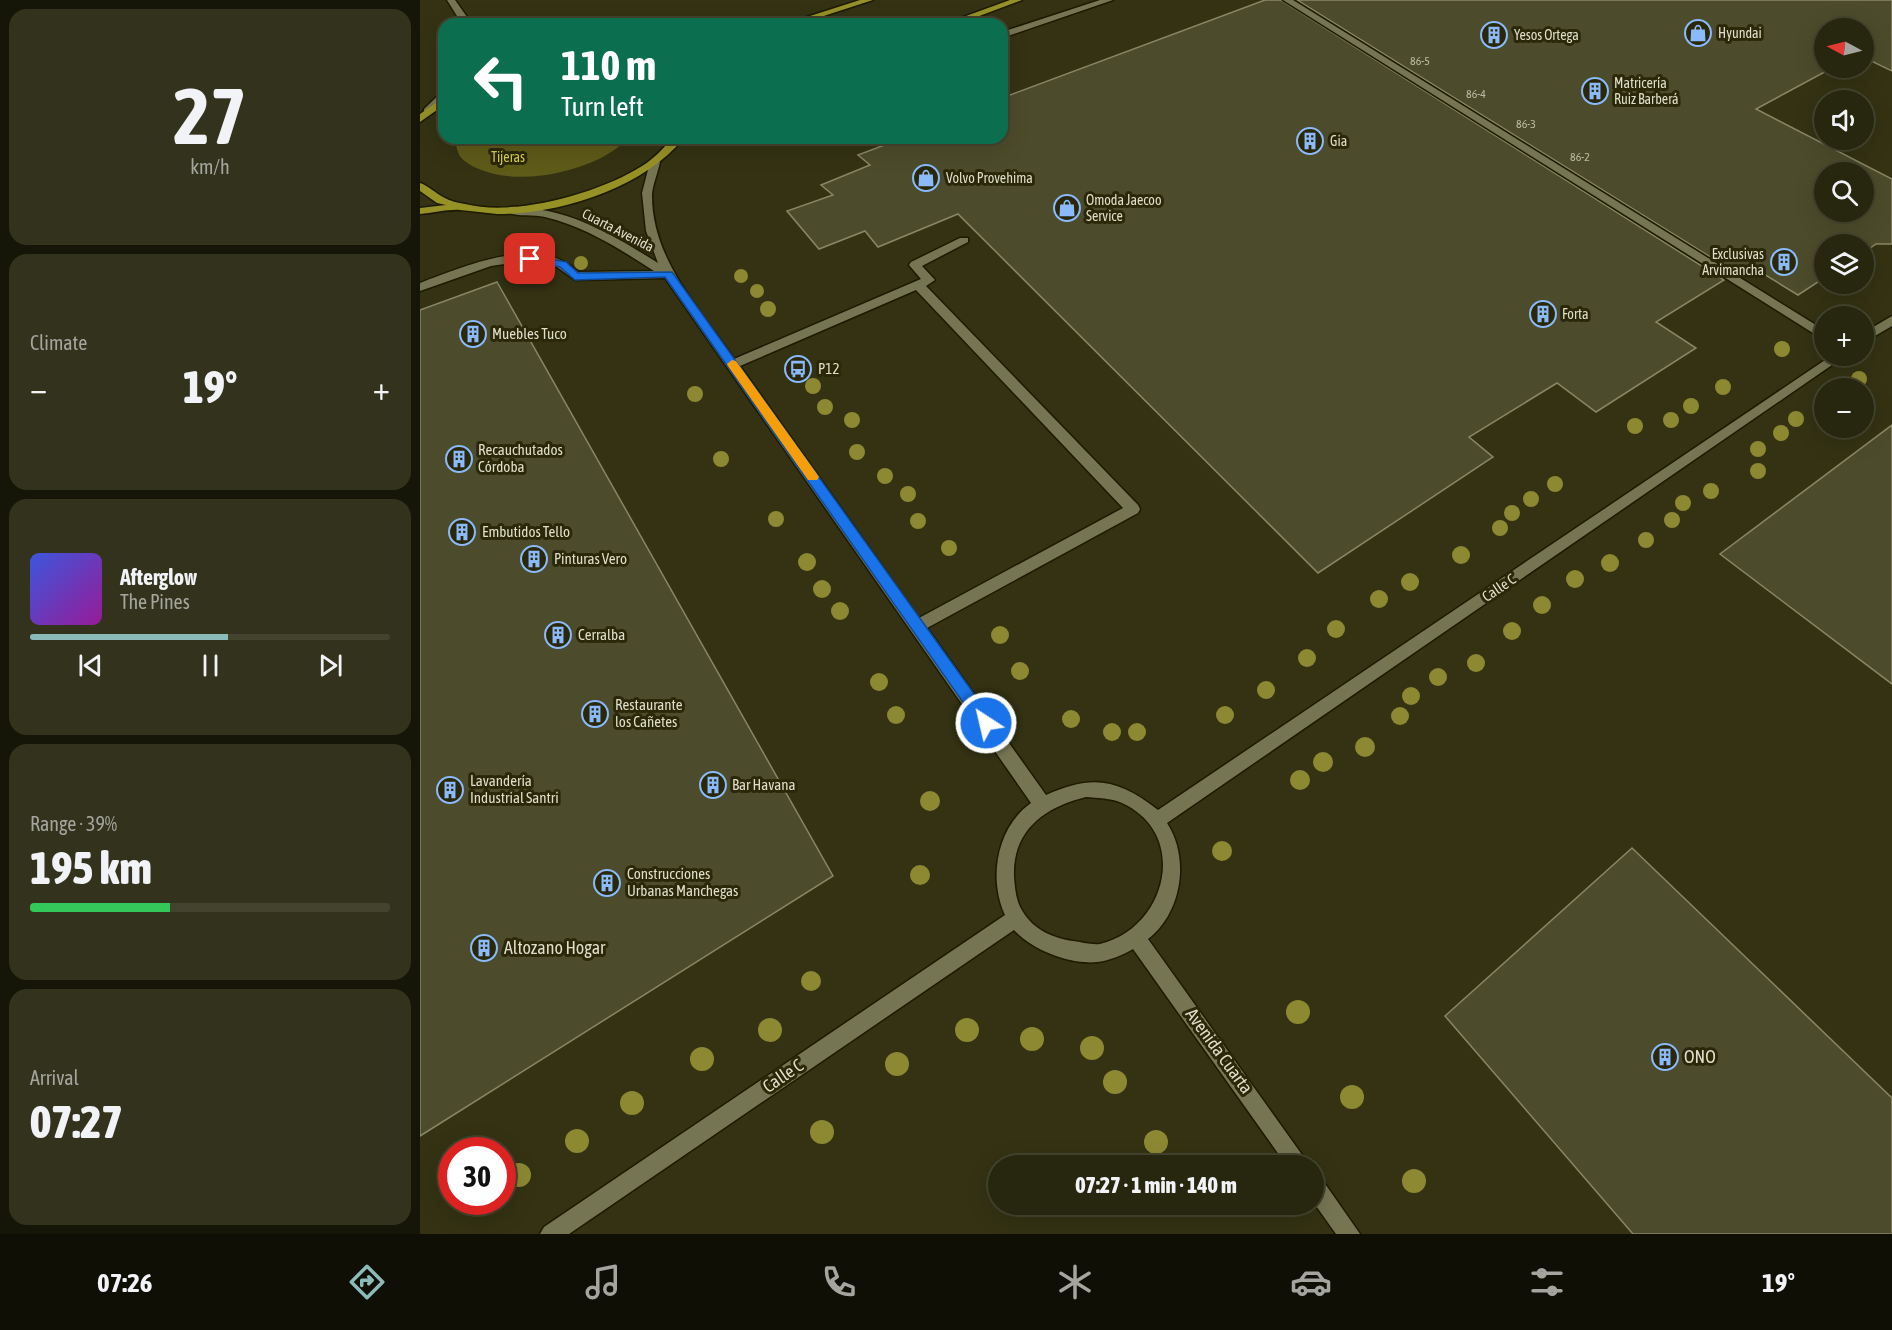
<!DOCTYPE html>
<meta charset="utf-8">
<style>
:root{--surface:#27260e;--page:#33321c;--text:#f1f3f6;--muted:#a4a59e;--line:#43432e;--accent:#8bbbb9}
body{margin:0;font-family:"Asap Condensed",sans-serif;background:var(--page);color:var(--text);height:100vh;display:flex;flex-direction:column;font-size:22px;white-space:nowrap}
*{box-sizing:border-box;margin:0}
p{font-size:20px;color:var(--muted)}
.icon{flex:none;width:33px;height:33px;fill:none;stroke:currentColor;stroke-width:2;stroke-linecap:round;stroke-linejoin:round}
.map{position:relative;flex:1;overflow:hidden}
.side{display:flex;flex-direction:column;gap:9px;padding:9px;background:#151508;width:420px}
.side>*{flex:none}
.hud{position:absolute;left:18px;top:18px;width:570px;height:126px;border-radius:18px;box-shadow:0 6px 24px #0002,0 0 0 2px var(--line);background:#0b6e4f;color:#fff;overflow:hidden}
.needle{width:39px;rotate:277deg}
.tools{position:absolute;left:1394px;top:18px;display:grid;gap:12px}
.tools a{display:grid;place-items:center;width:60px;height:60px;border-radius:50%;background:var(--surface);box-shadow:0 6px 24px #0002,0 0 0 2px var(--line);font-size:30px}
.speed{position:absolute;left:18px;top:1137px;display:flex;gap:12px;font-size:30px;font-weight:700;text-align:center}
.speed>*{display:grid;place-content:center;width:78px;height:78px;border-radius:50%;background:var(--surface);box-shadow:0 6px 24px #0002,0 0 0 2px var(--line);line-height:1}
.speed .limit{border:9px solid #d22;background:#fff;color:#111}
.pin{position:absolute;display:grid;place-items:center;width:51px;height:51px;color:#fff;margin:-26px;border-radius:12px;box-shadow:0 3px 9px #0006}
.me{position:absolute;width:66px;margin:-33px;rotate:325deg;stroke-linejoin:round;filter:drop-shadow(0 0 4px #0008)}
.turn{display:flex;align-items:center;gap:21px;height:126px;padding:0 24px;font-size:27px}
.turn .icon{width:78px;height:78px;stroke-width:2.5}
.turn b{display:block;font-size:42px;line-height:51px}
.big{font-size:45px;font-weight:800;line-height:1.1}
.side .tile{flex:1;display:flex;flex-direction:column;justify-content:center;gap:9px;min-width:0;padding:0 21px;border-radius:18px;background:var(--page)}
.side .dial{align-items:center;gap:0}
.dial b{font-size:78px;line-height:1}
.song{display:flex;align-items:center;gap:18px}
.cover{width:72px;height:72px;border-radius:9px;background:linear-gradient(135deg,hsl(230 70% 55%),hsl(300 70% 35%))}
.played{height:6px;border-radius:3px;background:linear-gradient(90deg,var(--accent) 55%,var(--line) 55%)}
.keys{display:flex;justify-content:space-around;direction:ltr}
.heat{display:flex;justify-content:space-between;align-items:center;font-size:33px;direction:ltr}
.charge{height:9px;border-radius:4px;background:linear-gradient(90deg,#34c759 39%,var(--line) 0)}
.trip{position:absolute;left:568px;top:1155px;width:336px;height:60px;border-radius:30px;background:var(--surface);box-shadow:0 6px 24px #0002,0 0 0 2px var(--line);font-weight:800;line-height:60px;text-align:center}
.tabs{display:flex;height:96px;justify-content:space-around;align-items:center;background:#100f06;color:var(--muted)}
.tabs .icon{width:42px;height:42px}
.tabs .current{color:var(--accent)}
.tabs b{font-size:27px;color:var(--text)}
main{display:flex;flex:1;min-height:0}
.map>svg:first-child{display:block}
</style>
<main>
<section class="side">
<div class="tile dial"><b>27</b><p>km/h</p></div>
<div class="tile"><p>Climate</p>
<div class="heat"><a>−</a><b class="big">19°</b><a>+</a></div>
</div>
<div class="tile">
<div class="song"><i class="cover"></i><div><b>Afterglow</b><p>The Pines</p></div></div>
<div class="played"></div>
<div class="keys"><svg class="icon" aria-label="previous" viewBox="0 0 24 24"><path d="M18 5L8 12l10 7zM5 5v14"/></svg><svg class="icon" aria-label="pause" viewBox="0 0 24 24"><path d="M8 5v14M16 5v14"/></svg><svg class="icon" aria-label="next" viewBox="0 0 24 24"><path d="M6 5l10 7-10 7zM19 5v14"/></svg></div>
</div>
<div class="tile"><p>Range · 39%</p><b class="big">195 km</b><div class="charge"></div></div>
<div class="tile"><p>Arrival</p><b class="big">07:27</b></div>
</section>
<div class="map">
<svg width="1472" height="1234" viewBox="0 0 1472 1234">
<rect width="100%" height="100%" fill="#343213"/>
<path fill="#5e5a18" d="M36,138H210C200,146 191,153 179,159C142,176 92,185 54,167C47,163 40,159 38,152C36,148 36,142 36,138Z"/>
<path fill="#4c4b2b" stroke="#888765" stroke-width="1.5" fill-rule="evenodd" d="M845,0H861L1304,280L1236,322L1276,348L1176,412L1137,383L1049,437L1073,457L898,573L538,214L458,247L445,231L399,249L367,211L413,195L401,185L450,165L438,155L483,138H582V98Z
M877,0H1472V71L1443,57V28H1404V68H1412L1336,109L1472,179V244H1456L1443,253V244H1404V278L1378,295L1329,265L1316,273ZM1404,172H1443V212H1404Z
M77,282L413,876L0,1136V310Z
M1472,425V684L1300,554Z
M1212,848L1472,1098V1234H1213L1025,1016Z"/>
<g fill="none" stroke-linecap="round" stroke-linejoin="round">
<defs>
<path id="minor" d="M27,0H35L52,24H42Z
M680,0H693L582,38V32Z
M863,0H873L1404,330V340Z
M24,90V99L12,113H4V109Z
M235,159L240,162C238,172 233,184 232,194C231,258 280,310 314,359L501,279L489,265L491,262L540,238H548V242L502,266L515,280L506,286L718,505L720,509L718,513L507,628L626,795C673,774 698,779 738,810L1411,356H1425L747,823C770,858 762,913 728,939L890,1166H867L713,949C703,955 688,961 677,962C650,965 612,950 594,930L149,1234H120L124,1227L585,915C568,878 577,827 611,803L245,278L155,280L137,267L105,261L71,266L0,291V283C43,267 120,233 158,272L234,271C200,249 164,226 125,217C112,214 93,218 84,210C89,205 98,207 106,208C154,211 198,238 238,263L226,231L222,193L230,162ZM496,290L703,508L499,618L320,366ZM666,797C677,798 691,798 702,803C770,834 747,928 680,944C671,945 661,942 653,941C633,938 614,930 603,912C596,902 595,889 594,877C592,830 625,807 666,797Z
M1472,316V326L1443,343V333Z
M894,1175L901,1178L940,1234H916L894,1203Z"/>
<path id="major" d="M440,0H453L379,24H365Z
M590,0H602L538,24H524Z
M24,97V105L0,122V114Z
M253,138H264C223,188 141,214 77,214C65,213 53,211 40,210C30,209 12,213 0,214V208L26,205L17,203L0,191V183C9,186 15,193 23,197C30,201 38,203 45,204C96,217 179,193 222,166C234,159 243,148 253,138Z"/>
</defs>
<use href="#minor" stroke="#1c1a00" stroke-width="3"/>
<use href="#major" stroke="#1c1a00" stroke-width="3"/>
<use href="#minor" fill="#767553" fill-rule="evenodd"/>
<use href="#major" fill="#969125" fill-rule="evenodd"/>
</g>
<g fill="#8d8832">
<circle cx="161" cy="263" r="7"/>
<circle cx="321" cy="276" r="7"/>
<circle cx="337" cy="291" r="7"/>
<circle cx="348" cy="309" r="8"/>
<circle cx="1362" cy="349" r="8"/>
<circle cx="1439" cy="379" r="8"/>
<circle cx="393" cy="386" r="8"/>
<circle cx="1303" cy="387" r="8"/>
<circle cx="275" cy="394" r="8"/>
<circle cx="1271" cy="406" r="8"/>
<circle cx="405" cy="407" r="8"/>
<circle cx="1376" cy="419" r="8"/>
<circle cx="432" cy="420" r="8"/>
<circle cx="1251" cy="420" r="8"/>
<circle cx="1215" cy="426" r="8"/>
<circle cx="1361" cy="433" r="8"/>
<circle cx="1338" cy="449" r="8"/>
<circle cx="437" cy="452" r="8"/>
<circle cx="301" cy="459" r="8"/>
<circle cx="1338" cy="471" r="8"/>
<circle cx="465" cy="476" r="8"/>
<circle cx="1135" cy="484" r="8"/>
<circle cx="1291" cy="491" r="8"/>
<circle cx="488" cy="494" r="8"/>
<circle cx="1111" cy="499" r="8"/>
<circle cx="1263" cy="503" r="8"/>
<circle cx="1092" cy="513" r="8"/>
<circle cx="356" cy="519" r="8"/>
<circle cx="1252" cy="520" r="8"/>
<circle cx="498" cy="521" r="8"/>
<circle cx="1080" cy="528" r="8"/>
<circle cx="1226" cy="540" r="8"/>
<circle cx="529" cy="548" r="8"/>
<circle cx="1041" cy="555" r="9"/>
<circle cx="387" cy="562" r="9"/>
<circle cx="1190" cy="563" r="9"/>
<circle cx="1155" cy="579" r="9"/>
<circle cx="990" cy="582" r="9"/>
<circle cx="402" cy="589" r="9"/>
<circle cx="959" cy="599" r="9"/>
<circle cx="1122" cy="605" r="9"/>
<circle cx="420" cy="611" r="9"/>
<circle cx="916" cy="629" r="9"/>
<circle cx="1092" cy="631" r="9"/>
<circle cx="580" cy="635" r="9"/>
<circle cx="887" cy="658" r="9"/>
<circle cx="1056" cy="663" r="9"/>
<circle cx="600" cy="671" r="9"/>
<circle cx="1018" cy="677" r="9"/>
<circle cx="459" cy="682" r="9"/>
<circle cx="846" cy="690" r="9"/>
<circle cx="991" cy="696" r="9"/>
<circle cx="476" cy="715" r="9"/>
<circle cx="805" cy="715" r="9"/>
<circle cx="980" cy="716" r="9"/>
<circle cx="651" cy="719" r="9"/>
<circle cx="692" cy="732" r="9"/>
<circle cx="717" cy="732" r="9"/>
<circle cx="945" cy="747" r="10"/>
<circle cx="903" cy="762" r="10"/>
<circle cx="880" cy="780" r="10"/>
<circle cx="510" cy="801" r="10"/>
<circle cx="802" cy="851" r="10"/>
<circle cx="500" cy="875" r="10"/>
<circle cx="391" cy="981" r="10"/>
<circle cx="878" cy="1012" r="12"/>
<circle cx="350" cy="1030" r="12"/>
<circle cx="547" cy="1030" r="12"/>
<circle cx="612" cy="1039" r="12"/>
<circle cx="672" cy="1048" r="12"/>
<circle cx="282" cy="1059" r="12"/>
<circle cx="477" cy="1064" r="12"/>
<circle cx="695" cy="1082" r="12"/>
<circle cx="932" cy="1097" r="12"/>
<circle cx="212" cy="1103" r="12"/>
<circle cx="402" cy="1132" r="12"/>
<circle cx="157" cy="1141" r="12"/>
<circle cx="736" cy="1142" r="12"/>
<circle cx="99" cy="1175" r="12"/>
<circle cx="994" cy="1181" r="12"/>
</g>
<path fill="#1a73e8" stroke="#114b97" stroke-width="1.5" d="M110,255L146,262L158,273L252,272L572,719L574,723L572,728L566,730L561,728L245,277L155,280L140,267L106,261V256Z"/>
<path fill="#f59e0b" d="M312,360L316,361L397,474L399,477L397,480H388L308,366L307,364Z"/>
<defs>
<symbol id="shop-ring" viewBox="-11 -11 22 22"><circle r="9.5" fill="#2a2808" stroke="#8abafc" stroke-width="1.5"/><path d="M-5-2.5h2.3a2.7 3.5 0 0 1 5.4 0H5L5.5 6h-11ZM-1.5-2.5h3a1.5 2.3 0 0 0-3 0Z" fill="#8abafc"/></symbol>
<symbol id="building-ring" viewBox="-11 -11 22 22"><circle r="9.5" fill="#2a2808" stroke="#8abafc" stroke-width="1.5"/><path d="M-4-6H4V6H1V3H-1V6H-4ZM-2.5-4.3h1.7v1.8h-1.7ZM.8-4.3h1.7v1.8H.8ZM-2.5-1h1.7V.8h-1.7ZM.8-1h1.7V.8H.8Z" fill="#8abafc"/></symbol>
<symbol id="bus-ring" viewBox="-11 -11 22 22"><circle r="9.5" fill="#2a2808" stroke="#8abafc" stroke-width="1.5"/><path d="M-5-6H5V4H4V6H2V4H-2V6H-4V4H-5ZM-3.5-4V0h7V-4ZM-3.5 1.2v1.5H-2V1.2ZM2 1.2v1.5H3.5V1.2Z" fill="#8abafc"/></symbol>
</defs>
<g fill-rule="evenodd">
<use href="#shop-ring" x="1263" y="18" width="30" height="30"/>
<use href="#building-ring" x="1059" y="20" width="30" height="30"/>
<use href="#building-ring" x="1160" y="76" width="30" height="30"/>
<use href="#building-ring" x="875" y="126" width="30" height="30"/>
<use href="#shop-ring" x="491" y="163" width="30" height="30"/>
<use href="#shop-ring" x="632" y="193" width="30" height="30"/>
<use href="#building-ring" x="1349" y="247" width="30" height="30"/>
<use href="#building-ring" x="1108" y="299" width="30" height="30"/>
<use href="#building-ring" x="38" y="319" width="30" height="30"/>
<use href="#bus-ring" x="363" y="354" width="30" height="30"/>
<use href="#building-ring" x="24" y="444" width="30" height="30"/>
<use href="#building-ring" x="27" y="517" width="30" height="30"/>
<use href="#building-ring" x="99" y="544" width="30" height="30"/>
<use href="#building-ring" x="123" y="620" width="30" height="30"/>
<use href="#building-ring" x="160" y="699" width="30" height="30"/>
<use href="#building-ring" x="278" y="770" width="30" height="30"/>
<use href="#building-ring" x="15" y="775" width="30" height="30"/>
<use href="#building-ring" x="172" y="868" width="30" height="30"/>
<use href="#building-ring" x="49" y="933" width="30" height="30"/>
<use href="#building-ring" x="1230" y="1042" width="30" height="30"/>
</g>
<g text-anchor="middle" stroke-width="6" stroke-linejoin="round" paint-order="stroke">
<g font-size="12" fill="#bab9a3">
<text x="1000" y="65">86-5</text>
<text x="1056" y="98">86-4</text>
<text x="1106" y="128">86-3</text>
<text x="1160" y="161">86-2</text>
</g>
<g font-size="14" fill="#dedecb" stroke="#2a2808" text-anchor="start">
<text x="1298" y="38">Hyundai</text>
<text x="1094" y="40">Yesos Ortega</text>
<text x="1194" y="88">Matricería<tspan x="1194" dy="16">Ruiz Barberá</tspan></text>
<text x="910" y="146">Gia</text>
<text x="526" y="183">Volvo Provehima</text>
<text x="666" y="205">Omoda Jaecoo<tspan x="666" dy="16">Service</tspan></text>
<text x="1344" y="259" text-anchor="end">Exclusivas<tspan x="1344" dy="16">Arvimancha</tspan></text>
<text x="1142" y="319">Forta</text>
</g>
<g font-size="14" fill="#d6cf4b" stroke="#2a2808">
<text x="88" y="162">Tijeras</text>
</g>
<g font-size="14" fill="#dedecb" stroke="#2a2808">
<text transform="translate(198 230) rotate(27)" y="5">Cuarta Avenida</text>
</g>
<g font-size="15" fill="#dedecb" stroke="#2a2808" text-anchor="start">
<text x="72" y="339">Muebles Tuco</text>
<text x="398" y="374">P12</text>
<text x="58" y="455">Recauchutados<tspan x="58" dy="17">Córdoba</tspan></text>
<text x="62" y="537">Embutidos Tello</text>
<text x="134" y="564">Pinturas Vero</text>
<text x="158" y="640">Cerralba</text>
<text x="195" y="710">Restaurante<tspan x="195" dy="17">los Cañetes</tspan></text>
<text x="50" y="786">Lavandería<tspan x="50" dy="17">Industrial Santri</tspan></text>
<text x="312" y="790">Bar Havana</text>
<text x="207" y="879">Construcciones<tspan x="207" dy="17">Urbanas Manchegas</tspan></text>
</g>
<g font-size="15" fill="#dedecb" stroke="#2a2808">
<text transform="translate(1079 588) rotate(-34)" y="5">Calle C</text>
</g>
<g font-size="18" fill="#dedecb" stroke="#2a2808" text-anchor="start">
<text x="84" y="954">Altozano Hogar</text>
<text x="1264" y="1063">ONO</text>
</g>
<g font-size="18" fill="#dedecb" stroke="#2a2808">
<text transform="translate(799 1051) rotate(54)" y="6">Avenida Cuarta</text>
<text transform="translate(363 1076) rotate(-34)" y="6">Calle C</text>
</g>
</g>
</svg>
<div class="tools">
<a><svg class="needle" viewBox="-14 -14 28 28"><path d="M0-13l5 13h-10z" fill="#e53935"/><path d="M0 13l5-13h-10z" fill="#a4a59e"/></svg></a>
<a><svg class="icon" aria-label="sound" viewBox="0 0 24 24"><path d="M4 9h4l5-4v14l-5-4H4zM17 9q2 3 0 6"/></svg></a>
<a><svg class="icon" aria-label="search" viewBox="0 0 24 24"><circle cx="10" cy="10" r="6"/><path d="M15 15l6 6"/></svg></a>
<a><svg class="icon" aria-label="layers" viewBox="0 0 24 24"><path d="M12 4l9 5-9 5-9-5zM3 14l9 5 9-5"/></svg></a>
<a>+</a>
<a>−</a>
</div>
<div class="speed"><div class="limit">30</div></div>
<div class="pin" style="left:110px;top:259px;background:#d93025"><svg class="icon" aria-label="arrive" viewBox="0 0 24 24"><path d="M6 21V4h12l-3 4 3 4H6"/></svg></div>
<svg class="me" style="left:566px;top:723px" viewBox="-20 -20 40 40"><circle r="17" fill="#1a73e8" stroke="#fff" stroke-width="3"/><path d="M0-11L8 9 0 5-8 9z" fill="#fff"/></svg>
<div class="trip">07:27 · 1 min · 140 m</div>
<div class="hud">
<div class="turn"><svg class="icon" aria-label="left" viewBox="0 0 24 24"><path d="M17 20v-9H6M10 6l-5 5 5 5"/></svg><div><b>110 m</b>Turn left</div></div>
</div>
</div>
</main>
<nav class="tabs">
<b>07:26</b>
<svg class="icon current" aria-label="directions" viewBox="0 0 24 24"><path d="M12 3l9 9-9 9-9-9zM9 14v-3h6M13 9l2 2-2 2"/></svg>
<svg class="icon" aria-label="music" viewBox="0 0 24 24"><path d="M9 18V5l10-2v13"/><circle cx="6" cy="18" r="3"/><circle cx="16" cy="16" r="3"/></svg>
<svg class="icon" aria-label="phone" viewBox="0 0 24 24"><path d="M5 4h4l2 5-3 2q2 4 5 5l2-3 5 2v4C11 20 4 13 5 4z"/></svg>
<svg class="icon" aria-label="climate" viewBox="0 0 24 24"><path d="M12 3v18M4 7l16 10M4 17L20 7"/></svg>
<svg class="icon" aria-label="car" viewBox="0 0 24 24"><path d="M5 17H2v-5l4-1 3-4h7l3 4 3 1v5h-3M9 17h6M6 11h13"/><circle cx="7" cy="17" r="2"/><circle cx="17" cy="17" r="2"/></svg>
<svg class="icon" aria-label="filters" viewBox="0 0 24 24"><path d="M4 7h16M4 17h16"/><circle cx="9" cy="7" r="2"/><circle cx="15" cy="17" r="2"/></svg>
<b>19°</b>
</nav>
